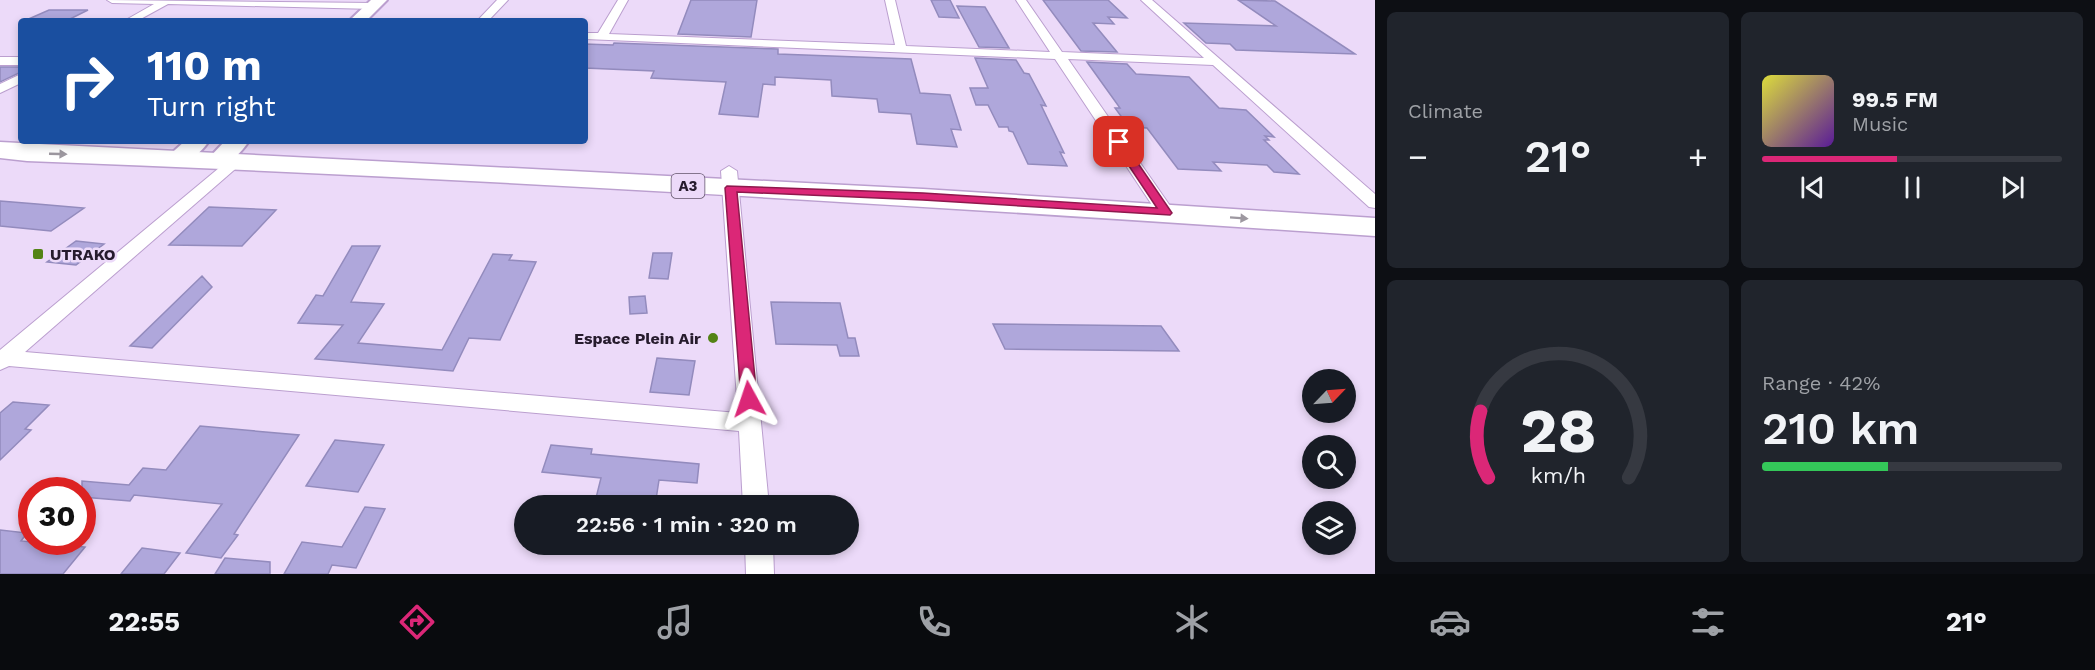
<!DOCTYPE html>
<meta charset="utf-8">
<style>
:root{--surface:#171b24;--page:#20242c;--text:#f1f3f6;--muted:#9ea1a6;--line:#363941;--accent:#db2777}
body{margin:0;font-family:"Work Sans",sans-serif;background:var(--page);color:var(--text);height:100vh;display:flex;flex-direction:column;font-size:22px;white-space:nowrap}
*{box-sizing:border-box;margin:0}
p{font-size:20px;color:var(--muted)}
.icon{flex:none;width:33px;height:33px;fill:none;stroke:currentColor;stroke-width:2;stroke-linecap:round;stroke-linejoin:round}
.map{position:relative;flex:1;overflow:hidden}
.details{display:flex;flex-direction:column;gap:12px;padding:12px;background:#0d0f14;width:720px}
.details>*{flex:none}
.guide{position:absolute;left:18px;top:18px;width:570px;height:126px;border-radius:6px;box-shadow:0 3px 9px #0003;background:#1a4fa0;color:#fff;overflow:hidden}
.needle{width:39px;rotate:65deg}
.buttons{position:absolute;left:1302px;top:369px;display:grid;gap:12px}
.buttons a{display:grid;place-items:center;width:54px;height:54px;border-radius:50%;background:var(--surface);box-shadow:0 3px 9px #0003;font-size:30px}
.speed{position:absolute;left:18px;top:477px;display:flex;gap:12px;font-size:30px;font-weight:700;text-align:center}
.speed>*{display:grid;place-content:center;width:78px;height:78px;border-radius:50%;background:var(--surface);box-shadow:0 3px 9px #0003;line-height:1}
.speed .limit{border:9px solid #d22;background:#fff;color:#111}
.pin{position:absolute;display:grid;place-items:center;width:51px;height:51px;color:#fff;margin:-26px;border-radius:12px;box-shadow:0 3px 9px #0006}
.me{position:absolute;width:66px;margin:-33px;rotate:355deg;stroke-linejoin:round;filter:drop-shadow(0 0 4px #0008)}
.turn{display:flex;align-items:center;gap:21px;height:126px;padding:0 30px;font-size:27px}
.turn .icon{width:78px;height:78px;stroke-width:2.5}
.turn b{display:block;font-size:42px;line-height:51px}
.big{font-size:45px;font-weight:600;line-height:1.1}
.details .card{flex:1;display:flex;flex-direction:column;justify-content:center;gap:9px;min-width:0;padding:0 21px;border-radius:9px;background:var(--page)}
.details .dial{align-items:center;gap:0}
.dial svg{height:156px;overflow:visible;fill:none;stroke:var(--line);stroke-width:7;stroke-linecap:round;text-anchor:middle}
.dial text{fill:var(--text);stroke:none}
.song{display:flex;align-items:center;gap:18px}
.cover{width:72px;height:72px;border-radius:9px;background:linear-gradient(135deg,hsl(60 70% 55%),hsl(270 70% 35%))}
.played{height:6px;border-radius:3px;background:linear-gradient(90deg,var(--accent) 45%,var(--line) 45%)}
.keys{display:flex;justify-content:space-around;direction:ltr}
.heat{display:flex;justify-content:space-between;align-items:center;font-size:33px;direction:ltr}
.charge{height:9px;border-radius:4px;background:linear-gradient(90deg,#34c759 42%,var(--line) 0)}
.details .tiles{flex:1;display:grid;gap:12px;grid-template-columns:repeat(2,1fr)}
.trip{position:absolute;left:514px;top:495px;width:345px;height:60px;border-radius:30px;background:var(--surface);box-shadow:0 3px 9px #0003;font-weight:600;line-height:60px;text-align:center}
.dock{display:flex;height:96px;justify-content:space-around;align-items:center;background:#090b0e;color:var(--muted)}
.dock .icon{width:42px;height:42px}
.dock .selected{color:var(--accent)}
.dock b{font-size:27px;color:var(--text)}
main{display:flex;flex:1;min-height:0}
.map>svg:first-child{display:block}
</style>
<main>
<div class="map">
<svg width="1375" height="574" viewBox="0 0 1375 574">
<rect width="100%" height="100%" fill="#ecdaf9"/>
<path fill="#afa7db" stroke="#938bbd" stroke-width="1.5" d="M691,0H757L751,37L678,34Z
M931,0H950L959,18L939,17Z
M1043,0H1108L1127,18L1108,17L1114,24L1093,23L1117,52L1081,51Z
M1238,0L1275,1L1355,54L1236,50L1230,44L1206,43L1184,23L1276,26Z
M957,6L985,7L1009,48L979,47Z
M49,10H88L66,21H24Z
M614,43L778,49V54L911,59L920,93L950,95L961,130L951,129L957,147L917,144L911,114L879,112L877,99L832,96L831,80L775,77V85L763,84L758,117L719,114L726,82L651,78L654,71L585,68V44L613,45Z
M975,58L1016,60L1024,73L1029,74L1046,106L1041,105L1064,153L1060,152L1067,166L1028,164L1013,132L1009,131L1008,127H999L988,105H976L970,88H988Z
M1087,62L1127,64L1136,74L1189,77L1219,108L1246,110L1274,137L1265,136L1269,140H1264L1299,174L1274,172L1267,165L1213,162L1221,171L1178,169L1147,128L1129,127L1115,108H1120Z
M0,67H21V72L0,82Z
M0,201L37,204L84,208L51,231L0,226Z
M209,207L276,210L242,246L169,245Z
M76,241L104,244L76,265L47,262Z
M352,246H380L351,302L384,304L358,343L442,350L493,254L512,255L509,260L536,262L500,340L469,338L453,371L315,359L343,325L298,323L316,295L323,296Z
M653,253H672L668,279L649,278Z
M202,276L212,287L152,348L130,346Z
M645,296L647,313L630,314L629,297Z
M771,302L840,303L848,338H855L859,356H840L837,345L776,344Z
M993,324L1161,326L1179,351L1005,349Z
M657,358L695,361L689,395L650,392Z
M13,402L49,405L25,429L31,430L0,460V413Z
M200,426L299,435L234,534L238,535L221,558L186,553L222,504L134,495L130,501L82,497V481L129,485L143,468L166,470Z
M335,440L384,445L358,492L306,486Z
M551,445L592,449L591,454L699,464L697,483L659,480L655,506H594L601,478L542,472Z
M365,507L385,509L356,568L332,565L328,574H284L302,542L342,547Z
M0,530L27,533L21,541L85,547L63,574H0Z
M142,548L180,553L164,574H121Z
M225,558L270,562V574H215Z"/>
<g fill="none" stroke-linecap="round" stroke-linejoin="round">
<defs>
<path id="street" d="M107,0L374,3L379,6L374,9L168,4L137,21H124L154,4L112,3Z
M497,0H508L488,21H477Z
M618,0H628L609,34L895,45L885,0H895L906,46L1050,52L1016,0H1026L1062,52L1204,58L1141,0H1152L1375,194V208L1369,207L1213,65L1068,59L1175,213L1172,217H1160L1055,59L585,39V33H598Z
M0,57H21V65H0Z
M21,74V83L0,93V84Z
M236,156L241,158L244,161L241,164L25,352L738,413L721,171L729,166L737,171L769,506H743L739,431L9,366L0,370V350L231,158Z
M745,544H773L774,574H746Z"/>
<path id="secondary" d="M371,0H387L366,21H349Z
M185,141H209C200,154 184,168 168,164L165,159Z
M225,141H249C240,154 227,169 210,165L207,160Z"/>
<path id="highway" d="M0,142L923,189L1375,218V236C926,206 477,178 27,161L0,158Z"/>
</defs>
<use href="#street" stroke="#bb9fcf" stroke-width="2"/>
<use href="#secondary" stroke="#bb9fcf" stroke-width="4"/>
<use href="#highway" stroke="#bb9fcf" stroke-width="3"/>
<use href="#street" fill="#fff" fill-rule="evenodd"/>
<use href="#secondary" fill="#fff" fill-rule="evenodd"/>
<use href="#highway" fill="#fff" fill-rule="evenodd"/>
</g>
<defs><path id="oneway-solid" d="M-6-.8H1V-3.2L6.5 0L1 3.2V.8H-6Z" transform="scale(1.5)"/></defs>
<g fill="#9d98a0">
<use href="#oneway-solid" transform="translate(58 154) rotate(2)"/>
<use href="#oneway-solid" transform="translate(1239 218) rotate(4)"/>
</g>
<path fill="#db2777" stroke="#8e194d" stroke-width="1.5" d="M1119,139L1122,140L1172,213L1170,215L923,200L737,192L757,399L755,403H744L741,399L725,188L727,186L923,193L1157,208L1113,142Z"/>
<g fill="#538315" stroke="#ecdaf9" stroke-width="2">
<rect x="32" y="248" width="12" height="12" rx="3"/>
<circle cx="713" cy="338" r="6"/>
</g>
<g text-anchor="middle" stroke-width="5" stroke-linejoin="round" paint-order="stroke">
<rect fill="#ecdaf9" stroke="#61546a" stroke-width="1.5" x="671.5" y="174" width="33" height="24" rx="4.5"/>
<g font-size="15" font-weight="bold" fill="#261b2d">
<text x="688" y="191">A3</text>
</g>
<g font-size="16" font-weight="bold" fill="#261b2d" stroke="#ecdaf9" text-anchor="start">
<text x="50" y="260">UTRAKO</text>
<text x="701" y="344" text-anchor="end">Espace Plein Air</text>
</g>
</g>
</svg>
<div class="buttons">
<a><svg class="needle" viewBox="-14 -14 28 28"><path d="M0-13l5 13h-10z" fill="#e53935"/><path d="M0 13l5-13h-10z" fill="#9ea1a6"/></svg></a>
<a><svg class="icon" aria-label="search" viewBox="0 0 24 24"><circle cx="10" cy="10" r="6"/><path d="M15 15l6 6"/></svg></a>
<a><svg class="icon" aria-label="layers" viewBox="0 0 24 24"><path d="M12 4l9 5-9 5-9-5zM3 14l9 5 9-5"/></svg></a>
</div>
<div class="speed"><div class="limit">30</div></div>
<div class="pin" style="left:1119px;top:142px;background:#d93025"><svg class="icon" aria-label="arrive" viewBox="0 0 24 24"><path d="M6 21V4h12l-3 4 3 4H6"/></svg></div>
<svg class="me" style="left:749px;top:399px" viewBox="-20 -20 40 40"><path d="M0-17L14 15 0 8-14 15z" fill="#db2777" stroke="#fff" stroke-width="4"/></svg>
<div class="trip">22:56 · 1 min · 320 m</div>
<div class="guide">
<div class="turn"><svg class="icon" aria-label="right" viewBox="0 0 24 24"><path d="M7 20v-9h11M14 6l5 5-5 5"/></svg><div><b>110 m</b>Turn right</div></div>
</div>
</div>
<section class="details">
<div class="tiles">
<div class="card"><p>Climate</p>
<div class="heat"><a>−</a><b class="big">21°</b><a>+</a></div>
</div>
<div class="card">
<div class="song"><i class="cover"></i><div><b>99.5 FM</b><p>Music</p></div></div>
<div class="played"></div>
<div class="keys"><svg class="icon" aria-label="previous" viewBox="0 0 24 24"><path d="M18 5L8 12l10 7zM5 5v14"/></svg><svg class="icon" aria-label="pause" viewBox="0 0 24 24"><path d="M8 5v14M16 5v14"/></svg><svg class="icon" aria-label="next" viewBox="0 0 24 24"><path d="M6 5l10 7-10 7zM19 5v14"/></svg></div>
</div>
<div class="card dial"><svg viewBox="0 0 100 80">
<path d="M14 69A42 42 0 1 1 86 69"/>
<path d="M14 69A42 42 0 0 1 10 35" stroke="#db2777"/>
<text x="50" y="56" font-size="32" font-weight="700">28</text>
<text x="50" y="72" font-size="11">km/h</text>
</svg></div>
<div class="card"><p>Range · 42%</p><b class="big">210 km</b><div class="charge"></div></div>
</div>
</section>
</main>
<nav class="dock">
<b>22:55</b>
<svg class="icon selected" aria-label="directions" viewBox="0 0 24 24"><path d="M12 3l9 9-9 9-9-9zM9 14v-3h6M13 9l2 2-2 2"/></svg>
<svg class="icon" aria-label="music" viewBox="0 0 24 24"><path d="M9 18V5l10-2v13"/><circle cx="6" cy="18" r="3"/><circle cx="16" cy="16" r="3"/></svg>
<svg class="icon" aria-label="phone" viewBox="0 0 24 24"><path d="M5 4h4l2 5-3 2q2 4 5 5l2-3 5 2v4C11 20 4 13 5 4z"/></svg>
<svg class="icon" aria-label="climate" viewBox="0 0 24 24"><path d="M12 3v18M4 7l16 10M4 17L20 7"/></svg>
<svg class="icon" aria-label="car" viewBox="0 0 24 24"><path d="M5 17H2v-5l4-1 3-4h7l3 4 3 1v5h-3M9 17h6M6 11h13"/><circle cx="7" cy="17" r="2"/><circle cx="17" cy="17" r="2"/></svg>
<svg class="icon" aria-label="filters" viewBox="0 0 24 24"><path d="M4 7h16M4 17h16"/><circle cx="9" cy="7" r="2"/><circle cx="15" cy="17" r="2"/></svg>
<b>21°</b>
</nav>
